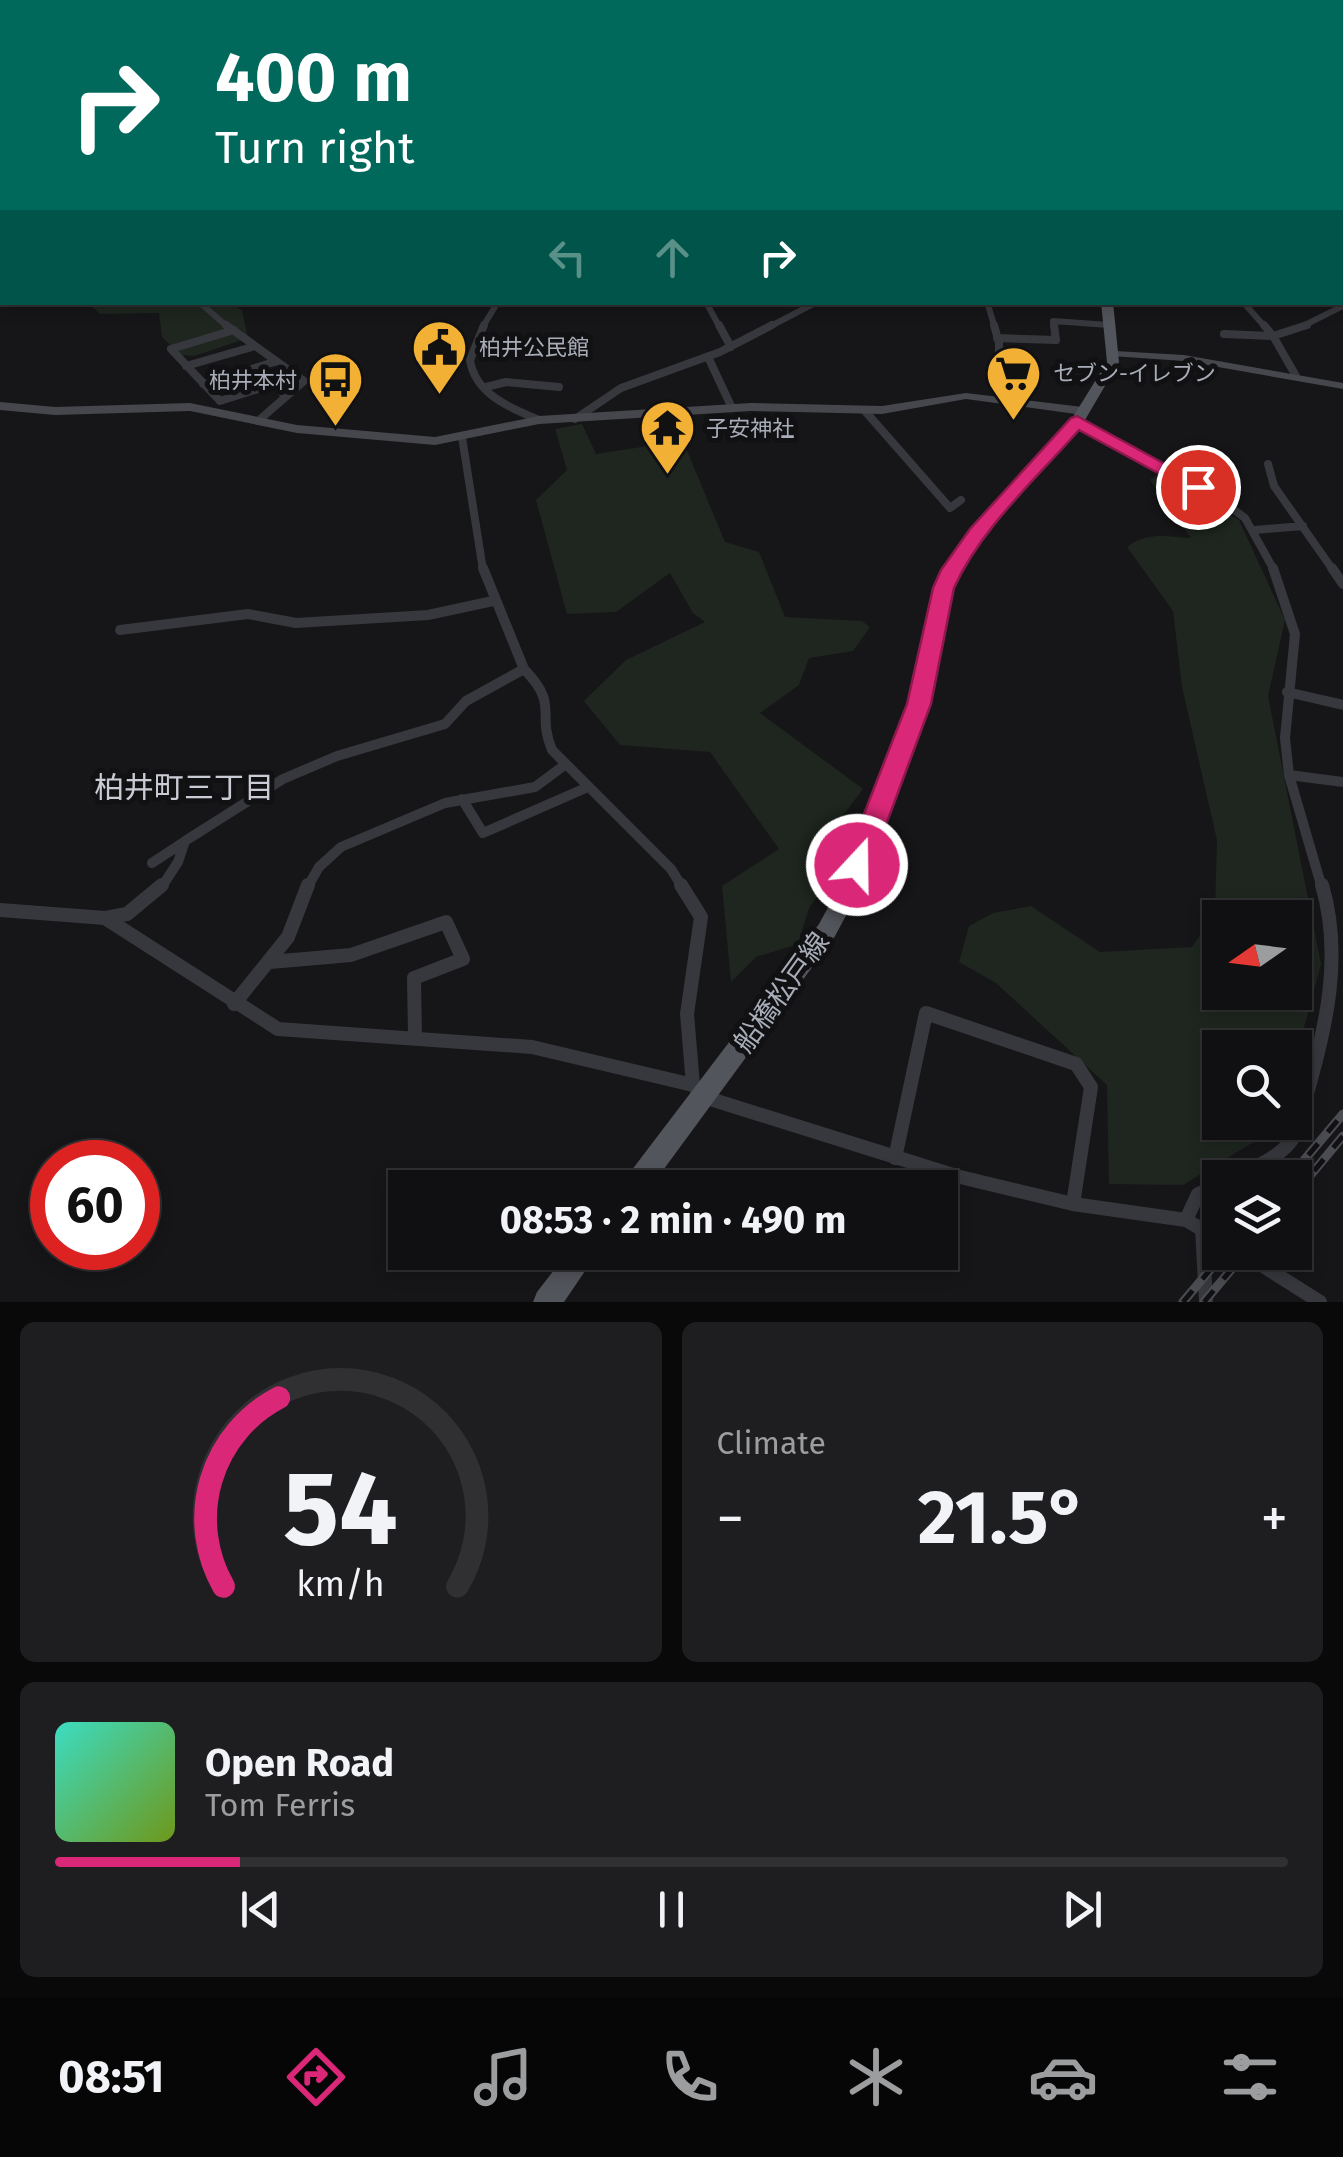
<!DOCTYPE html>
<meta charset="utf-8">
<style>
:root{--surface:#101012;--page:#1e1e20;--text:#f1f3f6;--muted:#9c9d9f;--line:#303032;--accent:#db2777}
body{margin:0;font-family:"Fira Sans","Noto Sans JP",sans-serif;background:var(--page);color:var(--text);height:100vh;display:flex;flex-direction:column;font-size:38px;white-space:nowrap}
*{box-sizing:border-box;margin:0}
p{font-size:32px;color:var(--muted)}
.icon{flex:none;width:55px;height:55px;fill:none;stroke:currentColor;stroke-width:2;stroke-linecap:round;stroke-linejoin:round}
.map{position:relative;height:1302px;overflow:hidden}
.panel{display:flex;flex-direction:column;gap:20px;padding:20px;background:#09090a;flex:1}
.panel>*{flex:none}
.guide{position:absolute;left:0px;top:0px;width:1345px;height:305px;box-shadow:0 5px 15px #0003,0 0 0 2px var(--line);background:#00695c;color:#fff;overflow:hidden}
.needle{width:65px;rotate:256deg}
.fabs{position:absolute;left:1202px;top:900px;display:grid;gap:20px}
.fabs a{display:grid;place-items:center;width:110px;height:110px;border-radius:0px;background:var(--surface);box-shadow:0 5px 15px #0003,0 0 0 2px var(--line);font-size:50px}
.speed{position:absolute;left:30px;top:1140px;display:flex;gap:20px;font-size:50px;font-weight:700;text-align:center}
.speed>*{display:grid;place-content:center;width:130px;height:130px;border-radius:50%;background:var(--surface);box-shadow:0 5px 15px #0003,0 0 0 2px var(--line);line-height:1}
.speed .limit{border:15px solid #d22;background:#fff;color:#111}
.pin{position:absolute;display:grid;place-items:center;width:85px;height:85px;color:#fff;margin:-42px;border:5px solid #fff;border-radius:50%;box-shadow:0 2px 10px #0007}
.me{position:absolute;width:110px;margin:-55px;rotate:21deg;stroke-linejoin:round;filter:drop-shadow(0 0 8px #0008)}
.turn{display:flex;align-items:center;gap:35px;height:210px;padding:0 50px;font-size:45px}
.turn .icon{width:130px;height:130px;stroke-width:2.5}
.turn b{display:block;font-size:70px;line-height:85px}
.lanes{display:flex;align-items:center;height:95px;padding:0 50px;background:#0003;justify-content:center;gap:50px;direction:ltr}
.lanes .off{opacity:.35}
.big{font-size:75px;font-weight:700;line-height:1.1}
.panel .tile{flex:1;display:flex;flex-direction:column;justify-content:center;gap:15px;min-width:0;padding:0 35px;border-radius:15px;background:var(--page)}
.panel .dial{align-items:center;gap:0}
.dial svg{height:260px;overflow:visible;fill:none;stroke:var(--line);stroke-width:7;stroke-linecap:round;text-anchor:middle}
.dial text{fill:var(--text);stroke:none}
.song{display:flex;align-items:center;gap:30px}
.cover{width:120px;height:120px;border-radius:15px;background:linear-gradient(135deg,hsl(170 70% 55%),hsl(80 70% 35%))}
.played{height:10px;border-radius:5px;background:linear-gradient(90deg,var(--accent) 15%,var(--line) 15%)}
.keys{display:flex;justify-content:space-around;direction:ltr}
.heat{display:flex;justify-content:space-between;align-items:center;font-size:55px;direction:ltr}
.panel .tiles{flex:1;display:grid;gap:20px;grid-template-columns:1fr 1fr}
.tile:last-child{grid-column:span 2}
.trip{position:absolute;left:388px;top:1170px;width:570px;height:100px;border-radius:0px;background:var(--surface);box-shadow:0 5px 15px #0003,0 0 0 2px var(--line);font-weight:700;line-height:100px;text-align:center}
.tab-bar{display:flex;height:160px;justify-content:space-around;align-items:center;background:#060607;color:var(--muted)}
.tab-bar .icon{width:70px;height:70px}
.tab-bar .current{color:var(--accent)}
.tab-bar b{font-size:45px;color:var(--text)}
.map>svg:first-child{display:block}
</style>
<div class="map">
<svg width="1343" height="1302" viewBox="0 0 1343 1302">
<rect width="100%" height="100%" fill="#161618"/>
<path fill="#1e261f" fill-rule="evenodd" d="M89,303H228L242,310L248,338L194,356L180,355L162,337L159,313L100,314Z
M582,424L596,454L668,443L686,448L725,542L759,552L785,617L862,621L870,627L853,651L809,658L799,685L760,713L863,789L831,831L835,871L809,908L798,944L756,957L731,982L722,886L779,849L710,752L620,745L584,701L626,660L705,622L693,613L670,573L616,612L567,614L536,500L567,470L555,429Z
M1160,472L1239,520L1285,620L1268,696L1321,964L1295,1061V1048H1220V1122L1279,1123L1278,1127L1183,1185L1109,1184L1107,1085L996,983L959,962L969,926L993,913L1031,906L1100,952L1192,947L1215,913L1217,840L1182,687L1173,611L1127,547C1148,531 1167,537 1191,538L1150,480ZM1220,918H1295V992H1220Z"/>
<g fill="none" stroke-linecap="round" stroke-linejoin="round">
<path stroke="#37383d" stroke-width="5" d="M604,0L608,2
M1256,0L1262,2
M1288,0L1294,2
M1022,2L1033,0
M1091,2L1101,0
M1197,2L1210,0
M1315,2H1343"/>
<path stroke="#37383d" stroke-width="6" d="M199,302L229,328
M706,302L720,328
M987,302L995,328
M1243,302L1266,328
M482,328L498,302
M767,328L817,302
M1054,328L1053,321L1109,325
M1299,328L1343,306"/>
<path stroke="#37383d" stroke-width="8" d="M226,325L304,381L258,421
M484,325L470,360C475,394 510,408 539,420
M719,325L731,347
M994,325L999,343V397
M234,330L171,349L220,401L274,384L285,396
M1224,334L1273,336L1264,325
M997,338L1056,340L1054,325
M708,357L732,408
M186,366L252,347
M1296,376L1273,336L1307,325
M203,384L274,362
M486,387L506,382L559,387
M865,411L950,508L961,500
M575,419L621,388L720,352L772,325
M1077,422L1217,497L1245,518L1274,570
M462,437L483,570
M1268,464L1274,486L1333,570
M1255,530L1303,526"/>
<path stroke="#37383d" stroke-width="10" d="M1273,568L1295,634L1285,738L1289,775L1322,888
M1332,568L1343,584
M120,630L248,614L296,623L428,615L493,601
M524,669C560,706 536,712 552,750L671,869L683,888
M1287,692L1343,705
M1289,775L1343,782
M462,799L483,833L588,787
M152,863L184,842
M161,888L178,862L185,841L283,779L337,756L445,724L466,701L524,669L483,568
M307,888L319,867L341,847L445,803L535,787L566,764"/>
<path stroke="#37383d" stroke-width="14" d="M681,885L701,917L687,1014L693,1085
M0,910L105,918L278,1029L532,1047L693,1085L704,1097L956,1176L1073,1204L1186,1220L1220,1240
M105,918L127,914L162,885
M270,962L351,955L446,922L463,959L414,978L415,1036
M234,1004L288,937L308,885
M895,1158L926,1013L1076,1064L1091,1087L1073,1204
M1233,1178C1253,1168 1277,1159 1291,1141C1299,1130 1302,1110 1306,1097C1326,1028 1343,956 1322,885
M1186,1220L1198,1194L1220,1184
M1202,1228L1206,1302
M1241,1252L1320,1302"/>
<path fill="#45474d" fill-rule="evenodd" d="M0,34H2V38H0Z
M1115,351L1184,355L1343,383V389L1184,361L1111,356V352Z
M966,393L1083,407L1089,411L1083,415L966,399L882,414L751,411L539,424L435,445L297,433L190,411L55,415L0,410V402L55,407L190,403L297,425L435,437L539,416L751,403L882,406Z"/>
<path fill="#53555c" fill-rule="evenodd" d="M1342,112H1343V118H1342Z
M1101,302H1113L1119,362L1082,425L983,536L951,588L928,704L857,895L835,936L650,1188H621L625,1179L819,924L836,893L910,704L935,588L971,531L1071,420L1107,362Z
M568,1252H598L564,1302H533L537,1292Z"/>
<defs>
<path id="rail" d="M1289,1178L1343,1114
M1295,1194L1343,1136
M1183,1302L1225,1252
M1204,1302L1246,1252"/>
</defs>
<use href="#rail" stroke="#4a4c52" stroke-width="9"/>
<use href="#rail" stroke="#111113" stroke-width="5" stroke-dasharray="15" stroke-linecap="butt"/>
</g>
<path fill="#db2777" stroke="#8e194d" stroke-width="2.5" d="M1077,416L1207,487L1191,491L1079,430C1036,479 981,528 954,588L931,704L871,865L867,873H848L844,865L907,704L933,588L941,570L970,529L1071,418Z"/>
<defs>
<symbol id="civic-pin" viewBox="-11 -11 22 30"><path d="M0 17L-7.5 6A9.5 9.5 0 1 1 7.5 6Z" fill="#f2b134" stroke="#111113"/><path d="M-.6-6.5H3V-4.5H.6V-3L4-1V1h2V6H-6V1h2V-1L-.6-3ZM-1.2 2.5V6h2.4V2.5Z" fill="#111"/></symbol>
<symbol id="supermarket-pin" viewBox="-11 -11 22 30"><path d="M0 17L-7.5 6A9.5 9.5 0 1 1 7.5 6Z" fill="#f2b134" stroke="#111113"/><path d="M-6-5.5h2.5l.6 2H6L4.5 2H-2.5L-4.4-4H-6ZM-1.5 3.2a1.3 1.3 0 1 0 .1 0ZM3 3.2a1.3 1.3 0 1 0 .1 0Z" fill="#111"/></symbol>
<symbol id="bus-pin" viewBox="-11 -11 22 30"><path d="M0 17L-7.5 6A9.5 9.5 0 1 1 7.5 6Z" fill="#f2b134" stroke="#111113"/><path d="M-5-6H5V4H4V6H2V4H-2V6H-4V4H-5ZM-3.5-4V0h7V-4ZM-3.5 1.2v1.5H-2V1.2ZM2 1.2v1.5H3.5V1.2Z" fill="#111"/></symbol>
<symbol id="temple-pin" viewBox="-11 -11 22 30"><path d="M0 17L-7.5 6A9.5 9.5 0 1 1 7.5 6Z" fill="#f2b134" stroke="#111113"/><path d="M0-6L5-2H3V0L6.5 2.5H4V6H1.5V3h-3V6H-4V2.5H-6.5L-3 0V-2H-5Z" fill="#111"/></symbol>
</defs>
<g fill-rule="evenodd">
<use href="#civic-pin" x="408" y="316" width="63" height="86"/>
<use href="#supermarket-pin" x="982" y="342" width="63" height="86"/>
<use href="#bus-pin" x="304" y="348" width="63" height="86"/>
<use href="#temple-pin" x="636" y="396" width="63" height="86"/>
</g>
<g text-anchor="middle" stroke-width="10" stroke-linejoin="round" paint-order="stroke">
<g font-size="22" fill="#a8adb8" stroke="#111113" text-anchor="start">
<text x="479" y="355">柏井公民館</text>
<text x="1053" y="381">セブン-イレブン</text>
<text x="297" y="388" text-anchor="end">柏井本村</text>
<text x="706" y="436">子安神社</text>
</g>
<g font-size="28" fill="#a8adb8" stroke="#111113">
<text transform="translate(781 992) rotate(-54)" y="10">船橋松戸線</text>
</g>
<g font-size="30" fill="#c9ccd4" stroke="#111113">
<text x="184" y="798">柏井町三丁目</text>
</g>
</g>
</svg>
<div class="fabs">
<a><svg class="needle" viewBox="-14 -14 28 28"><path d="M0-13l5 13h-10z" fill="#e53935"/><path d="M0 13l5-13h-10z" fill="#9c9d9f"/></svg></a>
<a><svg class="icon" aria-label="search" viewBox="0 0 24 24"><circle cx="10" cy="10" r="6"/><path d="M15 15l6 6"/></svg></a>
<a><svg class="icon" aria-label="layers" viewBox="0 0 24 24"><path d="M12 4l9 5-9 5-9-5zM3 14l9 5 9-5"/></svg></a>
</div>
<div class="speed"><div class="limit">60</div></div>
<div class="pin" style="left:1198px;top:487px;background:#d93025"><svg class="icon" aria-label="arrive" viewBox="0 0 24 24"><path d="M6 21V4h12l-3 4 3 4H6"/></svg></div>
<svg class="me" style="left:857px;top:865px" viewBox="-20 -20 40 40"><circle r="17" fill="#db2777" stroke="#fff" stroke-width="3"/><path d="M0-11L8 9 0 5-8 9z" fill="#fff"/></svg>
<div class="trip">08:53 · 2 min · 490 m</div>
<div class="guide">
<div class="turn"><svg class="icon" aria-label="right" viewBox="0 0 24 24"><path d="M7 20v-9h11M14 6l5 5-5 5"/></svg><div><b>400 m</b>Turn right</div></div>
<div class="lanes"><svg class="icon off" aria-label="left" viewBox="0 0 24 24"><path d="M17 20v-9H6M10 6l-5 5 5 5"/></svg><svg class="icon off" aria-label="ahead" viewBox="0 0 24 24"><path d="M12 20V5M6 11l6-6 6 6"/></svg><svg class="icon" aria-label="right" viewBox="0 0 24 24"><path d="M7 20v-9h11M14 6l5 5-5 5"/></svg></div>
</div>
</div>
<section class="panel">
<div class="tiles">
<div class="tile dial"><svg viewBox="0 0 100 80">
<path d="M14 69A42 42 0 1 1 86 69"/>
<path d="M14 69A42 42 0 0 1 31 11" stroke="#db2777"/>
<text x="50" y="56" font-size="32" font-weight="700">54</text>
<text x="50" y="72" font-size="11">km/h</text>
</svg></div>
<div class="tile"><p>Climate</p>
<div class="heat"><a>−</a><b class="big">21.5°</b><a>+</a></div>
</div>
<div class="tile">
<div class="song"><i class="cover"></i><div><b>Open Road</b><p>Tom Ferris</p></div></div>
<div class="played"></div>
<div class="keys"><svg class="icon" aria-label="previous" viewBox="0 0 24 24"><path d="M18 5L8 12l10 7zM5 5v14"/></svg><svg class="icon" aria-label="pause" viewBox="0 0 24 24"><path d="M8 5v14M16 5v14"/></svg><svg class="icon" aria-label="next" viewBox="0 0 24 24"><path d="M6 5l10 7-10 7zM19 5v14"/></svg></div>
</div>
</div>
</section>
<nav class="tab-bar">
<b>08:51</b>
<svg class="icon current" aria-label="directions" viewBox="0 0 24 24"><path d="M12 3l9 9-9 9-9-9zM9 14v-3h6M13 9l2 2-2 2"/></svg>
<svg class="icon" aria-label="music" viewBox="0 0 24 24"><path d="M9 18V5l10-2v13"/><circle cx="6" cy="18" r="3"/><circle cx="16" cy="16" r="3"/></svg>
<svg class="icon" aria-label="phone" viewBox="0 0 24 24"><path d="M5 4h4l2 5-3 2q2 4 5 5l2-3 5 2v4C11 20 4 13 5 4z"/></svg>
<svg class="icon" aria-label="climate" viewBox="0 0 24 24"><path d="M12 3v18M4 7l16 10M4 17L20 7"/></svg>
<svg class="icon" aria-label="car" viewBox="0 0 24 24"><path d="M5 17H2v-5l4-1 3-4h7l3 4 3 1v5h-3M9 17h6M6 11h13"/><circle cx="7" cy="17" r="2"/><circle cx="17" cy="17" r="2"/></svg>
<svg class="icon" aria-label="filters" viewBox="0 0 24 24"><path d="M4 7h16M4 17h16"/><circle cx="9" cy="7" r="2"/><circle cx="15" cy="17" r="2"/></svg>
</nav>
